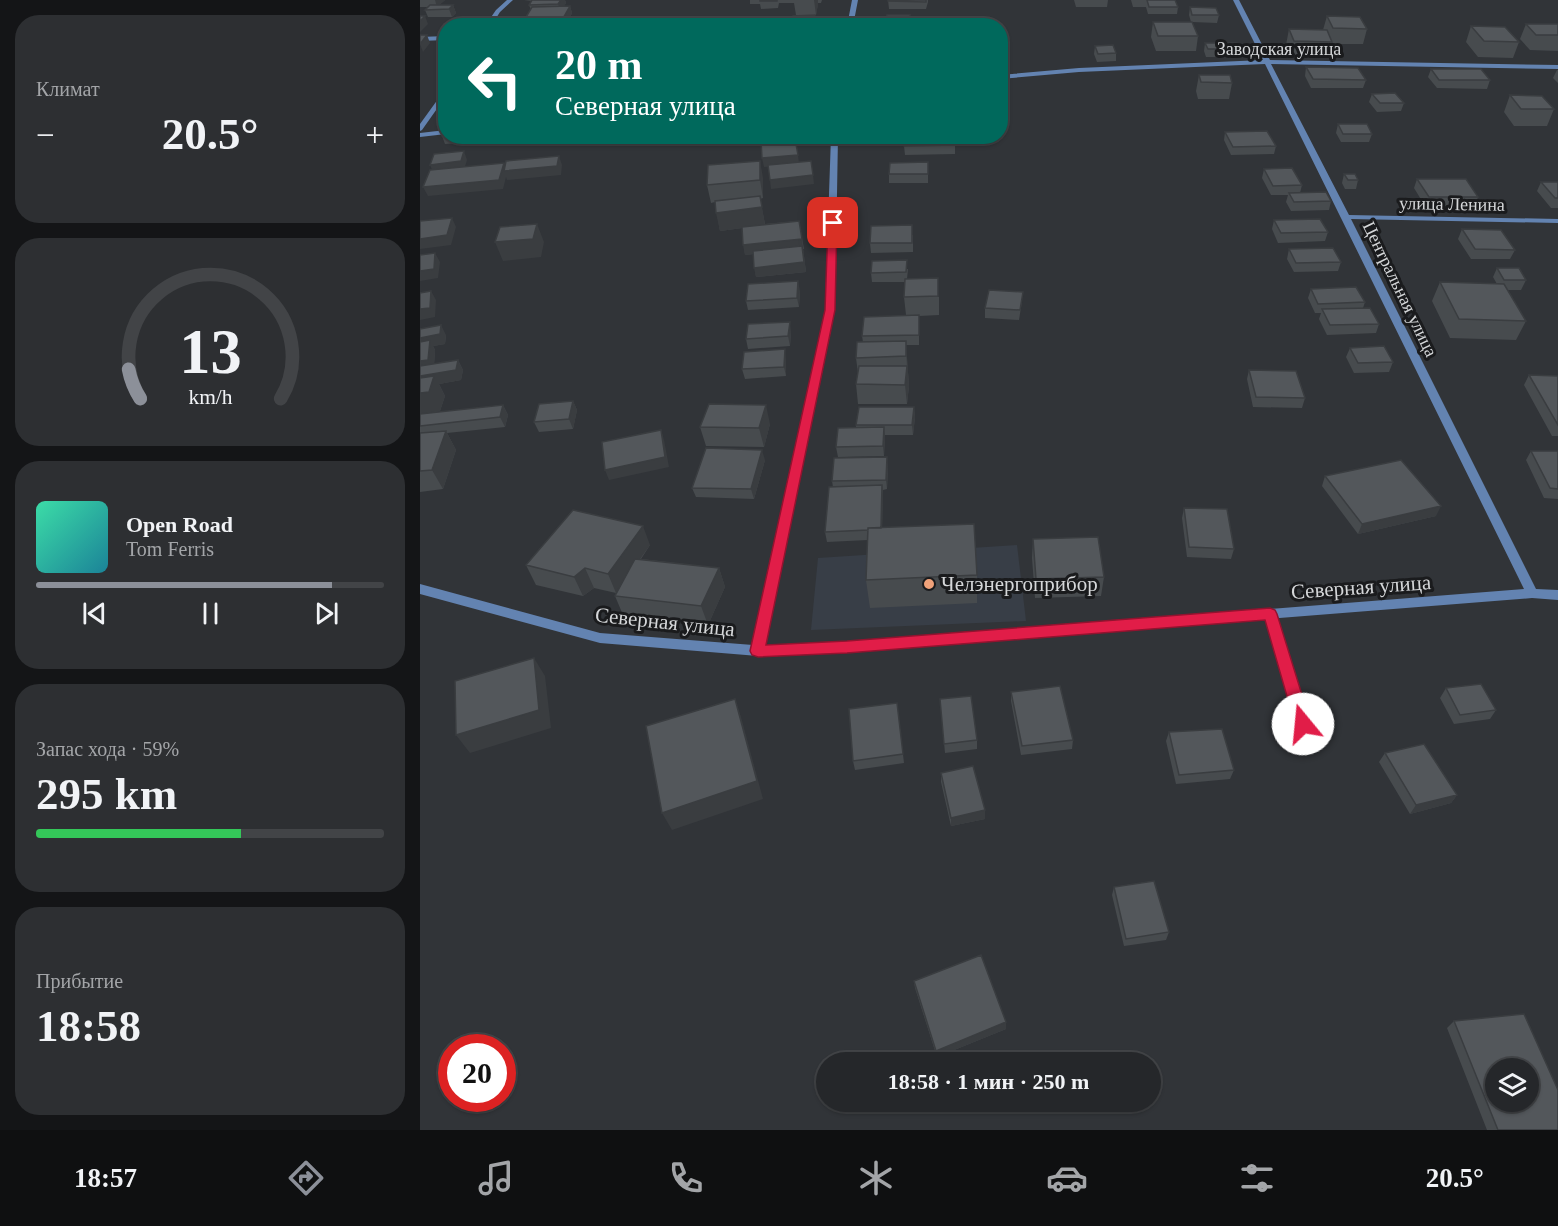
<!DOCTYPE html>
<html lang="ru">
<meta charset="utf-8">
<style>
:root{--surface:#25272a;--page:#2d2f32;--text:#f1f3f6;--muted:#a3a5a8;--line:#424447;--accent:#8c9099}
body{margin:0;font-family:Georgia,serif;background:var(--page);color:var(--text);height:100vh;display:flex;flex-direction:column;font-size:22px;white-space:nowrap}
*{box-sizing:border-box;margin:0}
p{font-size:20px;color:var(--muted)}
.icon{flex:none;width:33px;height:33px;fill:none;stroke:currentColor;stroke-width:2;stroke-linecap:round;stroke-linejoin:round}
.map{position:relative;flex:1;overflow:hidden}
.panel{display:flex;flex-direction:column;gap:15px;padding:15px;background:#141517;width:420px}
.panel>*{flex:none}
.hud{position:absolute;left:18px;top:18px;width:570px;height:126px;border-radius:24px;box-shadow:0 2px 4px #0004,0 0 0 2px var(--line);background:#00695c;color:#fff;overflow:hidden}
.tools{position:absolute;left:1065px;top:1058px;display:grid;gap:12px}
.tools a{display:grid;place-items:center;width:54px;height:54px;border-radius:50%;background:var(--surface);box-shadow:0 2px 4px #0004,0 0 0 2px var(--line);font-size:30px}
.speed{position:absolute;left:18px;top:1034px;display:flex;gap:12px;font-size:30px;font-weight:700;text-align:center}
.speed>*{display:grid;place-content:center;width:78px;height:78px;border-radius:50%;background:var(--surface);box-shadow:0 2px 4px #0004,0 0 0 2px var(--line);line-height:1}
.speed .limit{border:9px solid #d22;background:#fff;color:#111}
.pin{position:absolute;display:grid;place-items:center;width:51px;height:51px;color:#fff;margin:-26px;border-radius:12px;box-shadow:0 3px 9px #0006}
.me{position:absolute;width:66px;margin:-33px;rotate:343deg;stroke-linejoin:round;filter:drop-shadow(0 0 4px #0008)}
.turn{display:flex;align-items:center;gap:21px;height:126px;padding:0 18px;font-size:27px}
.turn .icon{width:78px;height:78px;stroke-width:2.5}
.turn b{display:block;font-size:42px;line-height:51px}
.big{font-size:45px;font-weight:800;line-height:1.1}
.panel .card{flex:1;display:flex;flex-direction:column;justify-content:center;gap:9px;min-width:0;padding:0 21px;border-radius:24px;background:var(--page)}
.panel .dial{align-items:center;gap:0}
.dial svg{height:156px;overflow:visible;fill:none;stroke:var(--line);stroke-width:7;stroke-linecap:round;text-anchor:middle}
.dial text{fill:var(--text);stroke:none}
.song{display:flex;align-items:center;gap:18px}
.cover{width:72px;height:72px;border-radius:9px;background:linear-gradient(135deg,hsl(160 70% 55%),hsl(190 70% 35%))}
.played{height:6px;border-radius:3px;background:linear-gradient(90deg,var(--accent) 85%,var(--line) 85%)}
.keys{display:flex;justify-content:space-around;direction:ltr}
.heat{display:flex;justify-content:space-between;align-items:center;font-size:33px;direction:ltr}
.charge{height:9px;border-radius:4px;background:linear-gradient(90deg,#34c759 59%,var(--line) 0)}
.trip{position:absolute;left:396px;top:1052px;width:345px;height:60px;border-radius:30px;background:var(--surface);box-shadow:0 2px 4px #0004,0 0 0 2px var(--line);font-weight:800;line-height:60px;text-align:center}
.tabs{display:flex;height:96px;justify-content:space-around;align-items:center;background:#0f1011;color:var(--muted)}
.tabs .icon{width:42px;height:42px}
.tabs .active{color:var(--accent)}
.tabs b{font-size:27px;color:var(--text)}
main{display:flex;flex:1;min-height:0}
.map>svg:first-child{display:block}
</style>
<main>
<section class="panel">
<div class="card"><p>Климат</p>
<div class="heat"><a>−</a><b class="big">20.5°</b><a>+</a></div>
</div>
<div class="card dial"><svg viewBox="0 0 100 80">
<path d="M14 69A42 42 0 1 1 86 69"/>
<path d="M14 69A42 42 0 0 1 8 54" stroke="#8c9099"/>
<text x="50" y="56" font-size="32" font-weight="700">13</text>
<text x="50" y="72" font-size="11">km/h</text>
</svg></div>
<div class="card">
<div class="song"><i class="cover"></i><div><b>Open Road</b><p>Tom Ferris</p></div></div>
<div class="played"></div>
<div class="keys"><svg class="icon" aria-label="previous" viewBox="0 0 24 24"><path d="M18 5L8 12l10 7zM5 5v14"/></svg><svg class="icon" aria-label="pause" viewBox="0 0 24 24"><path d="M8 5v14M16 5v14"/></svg><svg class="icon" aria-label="next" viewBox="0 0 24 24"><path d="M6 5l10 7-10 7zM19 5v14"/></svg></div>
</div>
<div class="card"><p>Запас хода · 59%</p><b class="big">295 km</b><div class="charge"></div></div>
<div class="card"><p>Прибытие</p><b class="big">18:58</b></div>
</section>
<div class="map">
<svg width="1138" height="1130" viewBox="0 0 1138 1130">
<rect width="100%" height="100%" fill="#313438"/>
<path fill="#383e47" d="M597,545L606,621L391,630L398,558Z"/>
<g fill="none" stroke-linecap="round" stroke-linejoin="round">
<path fill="#6383b1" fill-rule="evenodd" d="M26,36V40L0,41V37Z
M850,609L854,611L856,614L890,724L888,728L883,730L878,728L876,724L844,614L846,611Z"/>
<path fill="#6383b1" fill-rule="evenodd" d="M87,0H93L80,12L71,26H65L76,10Z
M432,0H438L433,26H427Z
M813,0H819L850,60L1138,65V69L851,64L929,215L1138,219V223L931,219L1116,589L1138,590V600L1112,598L427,652L338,656L180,643L0,594V584L180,633L333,645L405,310L411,136H418L415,310L346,645L427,642L1104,589L845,64L659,72L580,79V75L659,68L843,60Z
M26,88V96L2,130L0,131V124Z
M26,130V134L0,137V133Z"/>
</g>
<path fill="#474b4e" d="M0,0H25L19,5H33L36,13L32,17H8L5,10L8,7H0Z
M104,0H145L146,3L144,6H150L152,13L146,26H105L103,22L111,10L109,5L112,1Z
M330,0H402L401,3H398L396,15H376L374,3H359L358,8L341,9L340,4H330Z
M468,0H508V2L506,9H469Z
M654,0H688L687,7H656Z
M711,0H748L758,7L757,14H728L726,7H713Z
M770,7L799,15L797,23L772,22L778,36L776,51H736L731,37L733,22H771L769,15Z
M490,15V26H464L467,24L466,20Z
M907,16L947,29L943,44H911L908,57L870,56L866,45L869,29L903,30Z
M396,23V26H346Z
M1106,24L1138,25V51L1110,50L1100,39Z
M1051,26L1099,42L1093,58L1058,57L1046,42Z
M785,43L821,49L819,57H786L784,51Z
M675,46L696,53V61L677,62L674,54Z
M886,67L946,80L943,88H891L885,76Z
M1011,69L1070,80L1067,89L1017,88L1008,77Z
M1137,70H1138V83L1133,78Z
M779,75L812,83L809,99H778L776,91Z
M952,94L984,103L981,111L957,112L949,102Z
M1090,95L1134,109L1127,126H1094L1084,112Z
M918,124L952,134L949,142H921L916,133Z
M26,127V136H73L72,141L25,144L22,136Z
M805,132L856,146L854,154L811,155L804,140Z
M357,136H379L358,138Z
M535,136V154L485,155L484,146Z
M508,162V183H469V174Z
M844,169L882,185L880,193L911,201L909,210L871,211L866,202L868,195H851L842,178Z
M924,174L938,180L936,189H925L922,183Z
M343,178V198L340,199L345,224L379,221L384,249H383L386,272L336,277L333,254L325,255L322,228L300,231L295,202L291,203L287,185Z
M997,179L1058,197L1055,206H1005L994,188Z
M1121,182H1138V208H1131L1117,191Z
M854,220L908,232L905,241L858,243L852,229Z
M1042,229L1095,250L1090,259H1051L1038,239Z
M493,235V252L451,253L450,243Z
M869,249L921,262L918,271L874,272L867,259Z
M1077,268L1106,280L1101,290H1087L1106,321L1096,340L1030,338L1012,301L1020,282L1077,284L1073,277Z
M488,269L487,279L519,297V315L499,316V345H486L489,386L487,404H438L436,384L438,373L436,358L443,342L442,336L486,315L484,297L485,282H452L451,273Z
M891,289L945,302L943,308L959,324L956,333L907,335L899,319L901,313H895L888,298Z
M380,291L379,307L328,310L326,301Z
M602,301L599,320L565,318V308Z
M0,329L26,335L25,344L13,346L15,350L14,364L38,360L43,370L41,380L19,384L25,396L20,411L1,414L83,405L88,415L85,427L27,433L36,450L23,489L0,492Z
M371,332L370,346L328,349L326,339Z
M930,348L973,362L969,372L934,373L926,357Z
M366,359V376L325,379L322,369Z
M829,370L885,398L882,408L833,407L827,379Z
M1109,375L1138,376V436H1132L1104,385Z
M153,401L157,410L153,429L119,432L114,422Z
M494,407L495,417L493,435H465L464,456L418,457L416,447L436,428V425Z
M350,424L344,447L286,446L280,427Z
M1111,451H1138V499L1124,498L1106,460Z
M345,460L334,499L276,497L272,488Z
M468,467L467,489L463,490L462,527L557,575V603L450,608L446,580L448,540L407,542L405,532L413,487L412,481Z
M905,476L1016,516L938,534L902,486Z
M764,508L814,549L811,559L767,557L762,518Z
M613,539L684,577L681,596L615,598L612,558Z
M230,545L221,559L299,568L305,587L288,625L203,615L195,596L196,593L174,588L163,596L116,585L106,565Z
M1026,688L1076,710L1070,719L1034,724L1020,698Z
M591,692L653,740L652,749L601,755L591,701Z
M520,699L557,740V749L525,753Z
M477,703L484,763L435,770L433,761Z
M749,732L814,770L810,779L756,784L746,741Z
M965,753L1037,795L1031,803L990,814L959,762Z
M521,773L565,819L531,826L521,782Z
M694,887L749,932L746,940L704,946L692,895Z
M494,981L586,1029L517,1057L495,988Z
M1034,1021L1138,1130H1067L1027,1028Z"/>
<path fill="#3a3d40" d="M15,0H25L17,7Z
M141,0H145L146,3L141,12L138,4Z
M394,0H398V5L396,15Z
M33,5L36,13L32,17L29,9Z
M150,6L152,13L146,26H144L142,20Z
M5,16L8,24L0,32V21Z
M7,35L10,43L3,52L0,44Z
M44,151L47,160L44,170L14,174L10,165Z
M378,155L379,164L344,167L342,158Z
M139,156L142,165L141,175L87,180L86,177L83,189L8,196L3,187L84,163L87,171Z
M340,161L343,178V198L340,180Z
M393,175L394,184L351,189L350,180Z
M342,207L345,225L300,231L296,213Z
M32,218L36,227L31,245L0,249V239Z
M117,224L124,242L121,257L83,261L75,242Z
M382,239L386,272L336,277L334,268L382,249L325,255L323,245Z
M15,253L20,262L18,278L0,281V271Z
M378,281L380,291L379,307L377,298Z
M11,291L16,300L15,317L0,320V309Z
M370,322L371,332L370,346L368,336Z
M21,325L26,335L25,344L13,346L15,350L14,370L0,372V338Z
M486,341L489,386L487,404L485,385L487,369Z
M365,349L366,359V376L364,367Z
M38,360L43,370L41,380L19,384L25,396L20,411L0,414V376Z
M153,401L157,410L153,429L149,419Z
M83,405L88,415L85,427L80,417Z
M346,405L350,424L344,447L339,428Z
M494,407L495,417L493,435L492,425Z
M464,427L465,437L464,456L463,446Z
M241,430L244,440L249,467L189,480L185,470Z
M26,431L36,450L23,489L12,470Z
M342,450L345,460L334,499L331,489Z
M467,457L468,467L467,489L466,480Z
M462,485L463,495L462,540L461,530Z
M1021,506L1016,516L938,534L942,524Z
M223,526L230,545L196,593L188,574Z
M165,568L174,588L163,596L154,577Z
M299,568L305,587L288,625L281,606Z
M114,658L125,676L131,728L50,753L36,735Z
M315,699L321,717L343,799L252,830L242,813Z
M1037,795L1031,803L990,814L996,805Z
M565,810V819L531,826V818Z
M586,1022V1029L517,1057L516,1051Z"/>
<path fill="#53575b" stroke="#3a3d40" stroke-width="1.5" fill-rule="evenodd" d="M112,0H141L138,4L109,5Z
M340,0H357V1H340Z
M468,0H506V2L468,1Z
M727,0H755L758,7H729Z
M10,5H33L29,9L5,10Z
M150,6L142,20L103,22L112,7Z
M770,7L796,8L799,15H772Z
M395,15L394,24H372L373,16Z
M467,15H490L489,20H466Z
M0,16H5L0,21Z
M907,16L940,17L947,29L913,28Z
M733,22H772L778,36H738Z
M487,23L488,26H464V24Z
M378,24V26H346V25Z
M1106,24H1138V35H1116Z
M1051,26L1085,27L1099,42L1064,41Z
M869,29L907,30L912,42L874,41Z
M0,35H7L0,44Z
M785,43H817L821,49H788Z
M693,45L696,53L678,54L675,46Z
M886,67L938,68L946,80L893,79Z
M1011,69H1061L1070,80H1019Z
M779,75H810L812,83L781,82Z
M975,93L984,103H960L952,94Z
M1090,95L1122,96L1134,109H1101Z
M918,124H947L952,134H923Z
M26,127V135L22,136Z
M847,131L856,146L813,147L805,132Z
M484,136H535V145L484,146Z
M375,138L378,155L342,158L341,141Z
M44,151L41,161L10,165L14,154Z
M139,156L137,166L84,171L86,161Z
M340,161V180L287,185L288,165Z
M391,161L393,175L350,180L348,165Z
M508,162V174H469L470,163Z
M84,163L79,180L3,187L10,170Z
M872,168L882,185L853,186L844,169Z
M924,174H935L938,180H928Z
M997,179H1046L1058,197H1009Z
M1121,182H1138V198H1135Z
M906,192L911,201L874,202L869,193Z
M340,196L342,207L296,213L295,201Z
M32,218L27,235L0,239V221Z
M900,219L908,232L861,233L854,220Z
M379,221L382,239L323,245L322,227Z
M117,224L113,239L75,242L80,227Z
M492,225V243H450L451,226Z
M1042,229L1081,230L1095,250L1055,249Z
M382,246L384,262L334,268L333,251Z
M913,248L921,262L876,263L869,249Z
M15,253L14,269L0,271V255Z
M487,260L486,272L451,273L452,261Z
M1077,268H1099L1106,280H1084Z
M518,278V296L484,297L485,279Z
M378,281L377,298L326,301L328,284Z
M1020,282L1084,284L1106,321L1039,319Z
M936,287L945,302L898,304L891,289Z
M569,290L603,292L600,310L565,308Z
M11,291L10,308L0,309V293Z
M950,308L959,324L910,325L902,309Z
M499,315V335L442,336L444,317Z
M370,322L368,336L326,339L328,324Z
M21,325L20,334L0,338V329Z
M10,340L8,360L0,361V342Z
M486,341V356L436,358L437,342Z
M964,346L973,362L938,363L930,348Z
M365,349L364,367L322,369L324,352Z
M38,360L36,370L0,376V366Z
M439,366H487L485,385L436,384Z
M829,370L876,371L885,398L836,397Z
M1109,375L1138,376V425Z
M14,376L9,392L0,393V378Z
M153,401L149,419L114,422L119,404Z
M289,404L346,405L339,428L280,427Z
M83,405L80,417L0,426V414Z
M439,407H494L492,425H436Z
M464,427L463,446L416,447L418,428Z
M241,430L245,457L185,470L182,442Z
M26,431L12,470L0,471V433Z
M286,448L342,450L331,489L272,488Z
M1111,451H1138V489L1130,488Z
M467,457L466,480L412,481L414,458Z
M981,460L1021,506L942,524L905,476Z
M462,485L461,528H448V530L405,532L409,487Z
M764,508L807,509L814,549L769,547Z
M153,510L223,526L188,574L165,568L154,577L106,565Z
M554,524L557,575L446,580L448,528Z
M678,537L684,577L616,579L613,539Z
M215,559L299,568L281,606L195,596Z
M114,658L119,710L36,735L35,681Z
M1061,684L1076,710L1040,715L1026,688Z
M640,686L653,740L602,746L591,692Z
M551,696L557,740L524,744L520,699Z
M315,699L337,781L242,813L226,726Z
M477,703L483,754L433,761L429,709Z
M802,729L814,770L759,775L749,732Z
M1004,744L1037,795L996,805L965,753Z
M553,766L565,810L531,818L521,773Z
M734,881L749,932L706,939L694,887Z
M561,955L586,1022L516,1051L494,981Z
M1104,1014L1138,1090V1130H1078L1034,1021ZM1076,1068H1108V1101H1076Z"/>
<path fill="#e11d48" stroke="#92132f" stroke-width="1.5" d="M413,220L417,223L415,310L346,645L427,641L850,608L855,610L857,614L891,724L889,729L883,731L877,729L875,724L845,620L427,653L338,657L332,655L330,651L405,310L408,223Z"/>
<circle fill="#f0a27a" stroke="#1a1b1d" stroke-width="2" cx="509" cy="584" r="6"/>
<g text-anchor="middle" stroke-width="6" stroke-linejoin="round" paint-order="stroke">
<g font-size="18" fill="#d5d7d9" stroke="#1a1b1d">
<text x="859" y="55">Заводская улица</text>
<text transform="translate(1032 204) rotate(1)" y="6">улица Ленина</text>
<text transform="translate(980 289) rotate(64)" y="6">Центральная улица</text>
</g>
<g font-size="21" fill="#d5d7d9" stroke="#1a1b1d" text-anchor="start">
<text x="521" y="591">Челэнергоприбор</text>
</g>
<g font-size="21" fill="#d5d7d9" stroke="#1a1b1d">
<text transform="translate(941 587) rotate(-4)" y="7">Северная улица</text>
<text transform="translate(245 622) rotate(6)" y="7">Северная улица</text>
</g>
</g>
</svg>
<div class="tools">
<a><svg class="icon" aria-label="layers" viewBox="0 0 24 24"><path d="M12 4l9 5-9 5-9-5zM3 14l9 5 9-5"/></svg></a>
</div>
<div class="speed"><div class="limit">20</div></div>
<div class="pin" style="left:413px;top:223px;background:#d93025"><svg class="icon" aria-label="arrive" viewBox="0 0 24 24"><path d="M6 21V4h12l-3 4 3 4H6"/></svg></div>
<svg class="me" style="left:883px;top:724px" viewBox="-20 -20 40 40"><circle r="19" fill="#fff"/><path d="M0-13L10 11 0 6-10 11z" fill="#e11d48"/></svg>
<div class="trip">18:58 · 1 мин · 250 m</div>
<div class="hud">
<div class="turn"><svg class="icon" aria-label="left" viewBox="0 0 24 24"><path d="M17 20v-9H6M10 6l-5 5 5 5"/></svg><div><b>20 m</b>Северная улица</div></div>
</div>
</div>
</main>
<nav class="tabs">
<b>18:57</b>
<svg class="icon active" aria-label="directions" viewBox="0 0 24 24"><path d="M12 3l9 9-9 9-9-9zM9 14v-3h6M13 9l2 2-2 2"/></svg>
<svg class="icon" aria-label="music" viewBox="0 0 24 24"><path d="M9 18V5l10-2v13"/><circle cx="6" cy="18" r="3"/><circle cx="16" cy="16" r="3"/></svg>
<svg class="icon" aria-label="phone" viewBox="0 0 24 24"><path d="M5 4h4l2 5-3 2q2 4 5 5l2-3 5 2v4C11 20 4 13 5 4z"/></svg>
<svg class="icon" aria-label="climate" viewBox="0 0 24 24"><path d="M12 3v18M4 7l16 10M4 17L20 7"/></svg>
<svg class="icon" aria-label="car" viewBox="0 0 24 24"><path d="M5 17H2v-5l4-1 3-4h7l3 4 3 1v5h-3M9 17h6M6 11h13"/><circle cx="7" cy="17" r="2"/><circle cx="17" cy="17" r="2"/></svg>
<svg class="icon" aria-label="filters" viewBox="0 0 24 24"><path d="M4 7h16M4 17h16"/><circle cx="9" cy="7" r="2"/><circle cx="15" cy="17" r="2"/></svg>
<b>20.5°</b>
</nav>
